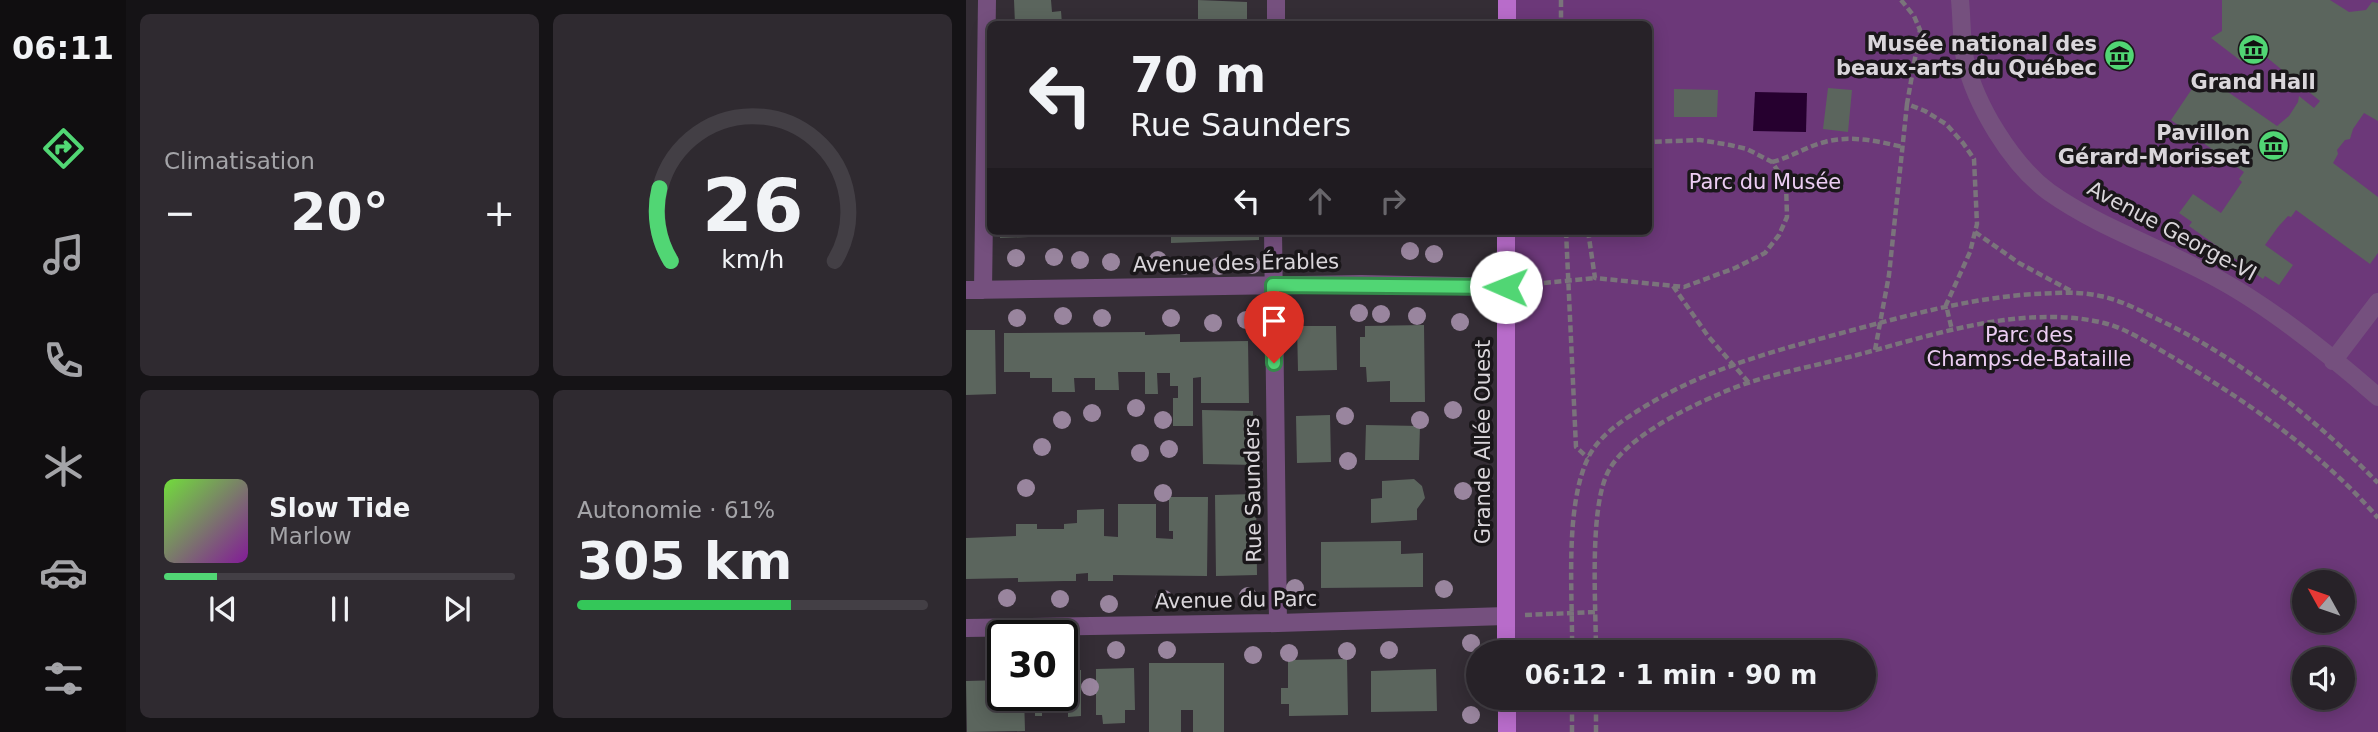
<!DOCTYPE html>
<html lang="fr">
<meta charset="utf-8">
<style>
:root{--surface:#272228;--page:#2f2a30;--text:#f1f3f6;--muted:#a4a4a8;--line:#433f45;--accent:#51d674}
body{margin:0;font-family:"DejaVu Sans",sans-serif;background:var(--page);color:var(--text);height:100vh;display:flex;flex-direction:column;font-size:26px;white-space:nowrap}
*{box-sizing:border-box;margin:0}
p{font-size:23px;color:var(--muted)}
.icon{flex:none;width:38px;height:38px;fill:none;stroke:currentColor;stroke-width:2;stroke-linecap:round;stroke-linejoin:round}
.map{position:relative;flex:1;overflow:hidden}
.side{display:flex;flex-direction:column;gap:14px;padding:14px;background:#151316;width:840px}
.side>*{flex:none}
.top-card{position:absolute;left:21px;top:21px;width:665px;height:214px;border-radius:10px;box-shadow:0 4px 18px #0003,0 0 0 2px var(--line);background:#272228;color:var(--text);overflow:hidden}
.needle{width:46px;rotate:310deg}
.controls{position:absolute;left:1326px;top:570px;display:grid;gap:14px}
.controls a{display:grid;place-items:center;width:63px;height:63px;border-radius:50%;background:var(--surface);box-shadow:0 4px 18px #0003,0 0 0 2px var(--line);font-size:35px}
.speed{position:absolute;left:21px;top:620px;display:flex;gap:14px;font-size:35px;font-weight:700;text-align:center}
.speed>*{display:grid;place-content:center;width:91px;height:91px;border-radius:50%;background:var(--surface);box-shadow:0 4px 18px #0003,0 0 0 2px var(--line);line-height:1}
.speed .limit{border:4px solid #111;border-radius:10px;background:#fff;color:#111}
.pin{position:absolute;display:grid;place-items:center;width:60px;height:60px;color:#fff;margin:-72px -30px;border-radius:50% 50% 50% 0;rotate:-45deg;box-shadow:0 0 7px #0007}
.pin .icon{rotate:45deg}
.me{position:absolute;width:77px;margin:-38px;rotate:271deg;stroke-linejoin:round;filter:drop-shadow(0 0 5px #0008)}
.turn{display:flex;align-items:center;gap:24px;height:147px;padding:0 28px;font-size:32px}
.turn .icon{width:91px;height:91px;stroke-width:2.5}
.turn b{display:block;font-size:49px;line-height:60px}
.lanes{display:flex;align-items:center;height:66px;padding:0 28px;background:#0003;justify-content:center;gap:35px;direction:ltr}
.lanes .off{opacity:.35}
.big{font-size:52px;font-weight:600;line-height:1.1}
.side .tile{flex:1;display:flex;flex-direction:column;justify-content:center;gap:10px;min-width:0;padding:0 24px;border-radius:10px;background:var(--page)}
.side .dial{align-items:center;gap:0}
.dial svg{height:182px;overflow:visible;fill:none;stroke:var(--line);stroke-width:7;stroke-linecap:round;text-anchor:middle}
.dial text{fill:var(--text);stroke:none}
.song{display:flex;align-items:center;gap:21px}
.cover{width:84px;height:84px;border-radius:10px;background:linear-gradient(135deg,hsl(100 70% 55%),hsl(290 70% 35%))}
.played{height:7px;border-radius:4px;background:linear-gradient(90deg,var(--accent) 15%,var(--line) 15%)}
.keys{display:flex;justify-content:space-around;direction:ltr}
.heat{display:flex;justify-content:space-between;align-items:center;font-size:38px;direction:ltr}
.charge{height:10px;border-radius:5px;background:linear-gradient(90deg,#34c759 61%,var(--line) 0)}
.side .tiles{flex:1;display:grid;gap:14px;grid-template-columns:repeat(2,1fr)}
.trip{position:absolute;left:500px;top:640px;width:410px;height:70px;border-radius:35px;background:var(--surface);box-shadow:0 4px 18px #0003,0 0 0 2px var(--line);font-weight:600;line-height:70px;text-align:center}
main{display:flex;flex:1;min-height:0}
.tabs{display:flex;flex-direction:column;width:126px;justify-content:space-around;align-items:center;background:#100e10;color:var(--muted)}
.tabs .icon{width:49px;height:49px}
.tabs .current{color:var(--accent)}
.tabs b{font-size:32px;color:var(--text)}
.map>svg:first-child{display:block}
</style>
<main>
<nav class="tabs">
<b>06:11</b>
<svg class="icon current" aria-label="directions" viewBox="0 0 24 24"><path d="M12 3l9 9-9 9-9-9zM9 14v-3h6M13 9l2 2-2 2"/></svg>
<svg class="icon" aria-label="music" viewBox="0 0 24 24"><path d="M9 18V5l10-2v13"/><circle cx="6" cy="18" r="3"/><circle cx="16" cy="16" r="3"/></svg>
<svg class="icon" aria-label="phone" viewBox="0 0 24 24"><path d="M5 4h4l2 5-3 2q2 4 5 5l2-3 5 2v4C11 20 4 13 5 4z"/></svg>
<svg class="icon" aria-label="climate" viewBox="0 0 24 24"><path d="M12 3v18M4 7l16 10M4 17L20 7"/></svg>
<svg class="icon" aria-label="car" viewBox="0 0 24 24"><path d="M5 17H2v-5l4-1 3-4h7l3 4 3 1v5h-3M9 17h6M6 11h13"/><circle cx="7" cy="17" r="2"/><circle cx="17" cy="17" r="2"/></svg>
<svg class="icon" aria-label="filters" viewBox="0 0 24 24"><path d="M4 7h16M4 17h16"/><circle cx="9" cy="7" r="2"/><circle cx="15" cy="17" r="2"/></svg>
</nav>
<section class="side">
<div class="tiles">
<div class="tile"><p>Climatisation</p>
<div class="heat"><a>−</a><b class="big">20°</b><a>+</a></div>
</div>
<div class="tile dial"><svg viewBox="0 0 100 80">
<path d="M14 69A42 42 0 1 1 86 69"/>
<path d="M14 69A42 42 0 0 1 9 37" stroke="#51d674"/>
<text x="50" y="56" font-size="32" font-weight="700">26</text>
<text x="50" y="72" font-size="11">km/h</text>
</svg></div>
<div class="tile">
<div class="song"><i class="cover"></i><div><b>Slow Tide</b><p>Marlow</p></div></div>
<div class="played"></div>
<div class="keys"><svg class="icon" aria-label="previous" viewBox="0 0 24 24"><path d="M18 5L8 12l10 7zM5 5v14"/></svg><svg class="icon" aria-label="pause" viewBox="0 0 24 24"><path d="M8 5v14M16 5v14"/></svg><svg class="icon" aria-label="next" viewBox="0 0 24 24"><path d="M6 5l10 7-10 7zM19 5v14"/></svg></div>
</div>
<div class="tile"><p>Autonomie · 61%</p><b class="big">305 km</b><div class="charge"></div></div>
</div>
</section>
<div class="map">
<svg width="1412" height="732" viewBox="0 0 1412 732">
<rect width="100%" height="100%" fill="#342d35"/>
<path fill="#6c3879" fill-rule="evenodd" d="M541,0H1412V732H540V698H898V653H540L541,231H682V24H541ZM1339,583H1377V621H1339ZM1339,660H1377V698H1339Z"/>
<path fill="#26002f" d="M789,92L841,93L840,132L787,131Z"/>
<path fill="#5b655d" d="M48,0H85L86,12L95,11L96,24H49Z
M232,0L281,2V24H232Z
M1256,0H1364L1383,12L1400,10L1406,2L1412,3V121L1398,113L1387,129L1384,139L1379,140L1371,150L1372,154L1367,163L1412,197V253L1404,264L1330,210L1325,217L1322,216L1312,227L1299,245L1327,265L1313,285L1299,276L1297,279L1223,226L1226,222L1213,213L1227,194L1255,213L1276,182L1273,179L1278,172L1205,120L1236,74L1311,126L1323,116L1332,102L1333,96L1348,108L1354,101L1299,56L1284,57L1275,61L1245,38L1256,31Z
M862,88L886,90L882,132L857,129Z
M708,89L752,90L751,117H708Z
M34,231H164V233L34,238Z
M205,231H293V240L205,243Z
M458,325L459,402H424V381L401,382L400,367H394V337H399V326Z
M331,326H370L371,370L332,371Z
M0,330H29L30,394L0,395Z
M179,332V335L214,334V342L282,341L283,403H235V377L227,378V426H207V398H212V386H204V373H191L192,394H179V372H152L153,390H129V378H108L109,392H86V378H64V372H38V333Z
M236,410L287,411V415H292L291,465L237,464Z
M364,415L365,462L331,463L330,416Z
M400,425L454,426L453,460H399Z
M448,479L456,486L459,498L451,509V520L405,523V499L416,498V481Z
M290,494L291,575L250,576L249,495Z
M203,497H242L241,576L147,575V581H122V573L110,574V581H98L52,582V578L0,579V538L50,536V524H71V529H98V524L111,523V510L138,509V536L152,537V504H190V538L207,539V531H203Z
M435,541V554L457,553V587L355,588V542Z
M381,659L382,715L323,716V704H315V688H322V660Z
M183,663H258V732H227V710H215V732H183Z
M168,668L169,710H159V723L137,724L136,715H130V669Z
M470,669L471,711L405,712V671Z
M96,670H115V716L102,717V713H76V716H69V695H96Z
M37,680V695H58L59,731L1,732L0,681Z"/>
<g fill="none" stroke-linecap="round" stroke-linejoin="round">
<path stroke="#7a747b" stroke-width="4.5" stroke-dasharray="7 3.5" stroke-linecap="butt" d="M595,0V24
M935,0L948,16L954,30L941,104L959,111L980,124L997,143L1008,159L1011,224L1004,252L980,305L986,330
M806,162C826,157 841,146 859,142C885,135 911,141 937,147
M600,231L610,447L622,458
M622,231L629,278L718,287L769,268L799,253L813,235L821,217L820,183L806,162L781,149L764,145L734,140L682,142
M1009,232L1053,263L1105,291
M557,285L629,278
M707,286L742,336L784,384
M909,350L923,275L941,104
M559,615L630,612
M606,653C607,596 598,509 622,458C632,437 654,422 673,410C740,368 811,350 887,330C947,314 1006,298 1068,294C1090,293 1113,291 1134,296C1151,299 1169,308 1185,316C1269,355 1347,416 1412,483
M630,653C630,608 623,513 641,474C656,440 718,409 751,395C792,376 840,368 883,357C934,344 986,327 1038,320C1070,316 1106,315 1138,323C1162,329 1187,346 1208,358C1282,402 1356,453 1412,518
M606,732V698
M630,732V698"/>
<path stroke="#75507e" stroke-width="18" d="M994,0C996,19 995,40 999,59C1009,104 1045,164 1083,192C1135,229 1199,249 1254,280C1309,310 1365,356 1412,397
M310,24V0
M307,231L312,623
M0,290L395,284L540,287
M17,290L21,0
M1367,361L1412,302
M0,628L312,623L540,616"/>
<path stroke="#b86cca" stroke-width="18" d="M541,24V0
M540,231V653
M541,698V732"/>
</g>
<g fill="#99859e">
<circle cx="444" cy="251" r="9"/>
<circle cx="468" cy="254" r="9"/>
<circle cx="88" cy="257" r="9"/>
<circle cx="50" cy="258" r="9"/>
<circle cx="114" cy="260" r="9"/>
<circle cx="192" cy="260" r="9"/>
<circle cx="145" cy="262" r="9"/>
<circle cx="286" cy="265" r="9"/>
<circle cx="218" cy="266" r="9"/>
<circle cx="253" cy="266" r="9"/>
<circle cx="393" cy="313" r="9"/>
<circle cx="415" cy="314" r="9"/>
<circle cx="97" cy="316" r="9"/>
<circle cx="451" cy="316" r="9"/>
<circle cx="51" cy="318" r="9"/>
<circle cx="136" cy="318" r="9"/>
<circle cx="205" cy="318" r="9"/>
<circle cx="280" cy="320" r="9"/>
<circle cx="494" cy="322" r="9"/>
<circle cx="247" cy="323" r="9"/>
<circle cx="170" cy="408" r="9"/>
<circle cx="487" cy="410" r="9"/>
<circle cx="126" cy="413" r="9"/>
<circle cx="379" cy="416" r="9"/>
<circle cx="96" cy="420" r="9"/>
<circle cx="197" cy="420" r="9"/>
<circle cx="454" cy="420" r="9"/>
<circle cx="76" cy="447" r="9"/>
<circle cx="203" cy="449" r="9"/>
<circle cx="174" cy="453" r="9"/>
<circle cx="382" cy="461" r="9"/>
<circle cx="60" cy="488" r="9"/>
<circle cx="497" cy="491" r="9"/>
<circle cx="197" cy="493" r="9"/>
<circle cx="329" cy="588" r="9"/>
<circle cx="478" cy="589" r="9"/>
<circle cx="282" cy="596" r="9"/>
<circle cx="41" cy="598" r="9"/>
<circle cx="94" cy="599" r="9"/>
<circle cx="198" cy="599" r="9"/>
<circle cx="143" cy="604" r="9"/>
<circle cx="505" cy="643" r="9"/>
<circle cx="150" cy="650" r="9"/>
<circle cx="201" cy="650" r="9"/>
<circle cx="423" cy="650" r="9"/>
<circle cx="381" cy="651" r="9"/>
<circle cx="323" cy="653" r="9"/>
<circle cx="287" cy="655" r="9"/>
<circle cx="124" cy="687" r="9"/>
<circle cx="505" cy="715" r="9"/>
</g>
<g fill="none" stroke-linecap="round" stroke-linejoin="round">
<defs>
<path id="route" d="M308,363L307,285L540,287"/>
</defs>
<use href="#route" stroke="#358b4b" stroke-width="18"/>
<use href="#route" stroke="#51d674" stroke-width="12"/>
</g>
<defs>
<symbol id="museum-disc" viewBox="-11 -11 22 22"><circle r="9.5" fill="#51d674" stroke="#1a171a"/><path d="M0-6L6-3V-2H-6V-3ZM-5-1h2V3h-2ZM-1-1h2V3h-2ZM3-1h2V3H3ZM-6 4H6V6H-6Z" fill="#111"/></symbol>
</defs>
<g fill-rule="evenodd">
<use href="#museum-disc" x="1270" y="32" width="35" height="35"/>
<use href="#museum-disc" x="1136" y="38" width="35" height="35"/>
<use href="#museum-disc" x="1290" y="128" width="35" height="35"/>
</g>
<g text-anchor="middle" stroke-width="7" stroke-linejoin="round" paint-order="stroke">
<g font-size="21" font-weight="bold" fill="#dad6db" stroke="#1a171a" text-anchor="end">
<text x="1131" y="51">Musée national des<tspan x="1131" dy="24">beaux-arts du Québec</tspan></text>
<text x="1287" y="89" text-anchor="middle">Grand Hall</text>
<text x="1284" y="140">Pavillon<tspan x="1284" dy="24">Gérard-Morisset</tspan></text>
</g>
<g font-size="21" fill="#eccdf3" stroke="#1a171a">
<text x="799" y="189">Parc du Musée</text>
<text x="1063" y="342">Parc des<tspan x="1063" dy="24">Champs-de-Bataille</tspan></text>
</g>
<g font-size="21" fill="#dad6db" stroke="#1a171a">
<text transform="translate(1206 231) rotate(28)" y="7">Avenue George-VI</text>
<text transform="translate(270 263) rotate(-1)" y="7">Avenue des Érables</text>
<text transform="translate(517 442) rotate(-90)" y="7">Grande Allée Ouest</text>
<text transform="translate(287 490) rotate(-91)" y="7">Rue Saunders</text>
<text transform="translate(270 600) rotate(-1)" y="7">Avenue du Parc</text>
</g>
</g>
</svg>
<div class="controls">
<a><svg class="needle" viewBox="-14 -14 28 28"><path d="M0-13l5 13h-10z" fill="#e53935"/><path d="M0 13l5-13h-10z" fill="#a4a4a8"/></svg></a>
<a><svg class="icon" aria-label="sound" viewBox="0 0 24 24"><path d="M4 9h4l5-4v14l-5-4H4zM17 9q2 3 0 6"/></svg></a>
</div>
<div class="speed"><div class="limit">30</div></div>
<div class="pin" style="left:308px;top:363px;background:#d93025"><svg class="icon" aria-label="arrive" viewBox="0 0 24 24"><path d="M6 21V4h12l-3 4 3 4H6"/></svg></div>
<svg class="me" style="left:540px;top:287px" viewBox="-20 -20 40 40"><circle r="19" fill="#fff"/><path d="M0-13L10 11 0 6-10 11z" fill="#51d674"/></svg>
<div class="trip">06:12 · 1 min · 90 m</div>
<div class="top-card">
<div class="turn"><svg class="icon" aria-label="left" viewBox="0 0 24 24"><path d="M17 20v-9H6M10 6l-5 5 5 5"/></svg><div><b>70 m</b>Rue Saunders</div></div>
<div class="lanes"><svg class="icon" aria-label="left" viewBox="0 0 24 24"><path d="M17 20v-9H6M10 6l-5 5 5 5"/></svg><svg class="icon off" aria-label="ahead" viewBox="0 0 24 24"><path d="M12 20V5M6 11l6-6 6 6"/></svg><svg class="icon off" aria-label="right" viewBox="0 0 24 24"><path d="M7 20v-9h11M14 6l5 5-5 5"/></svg></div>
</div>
</div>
</main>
